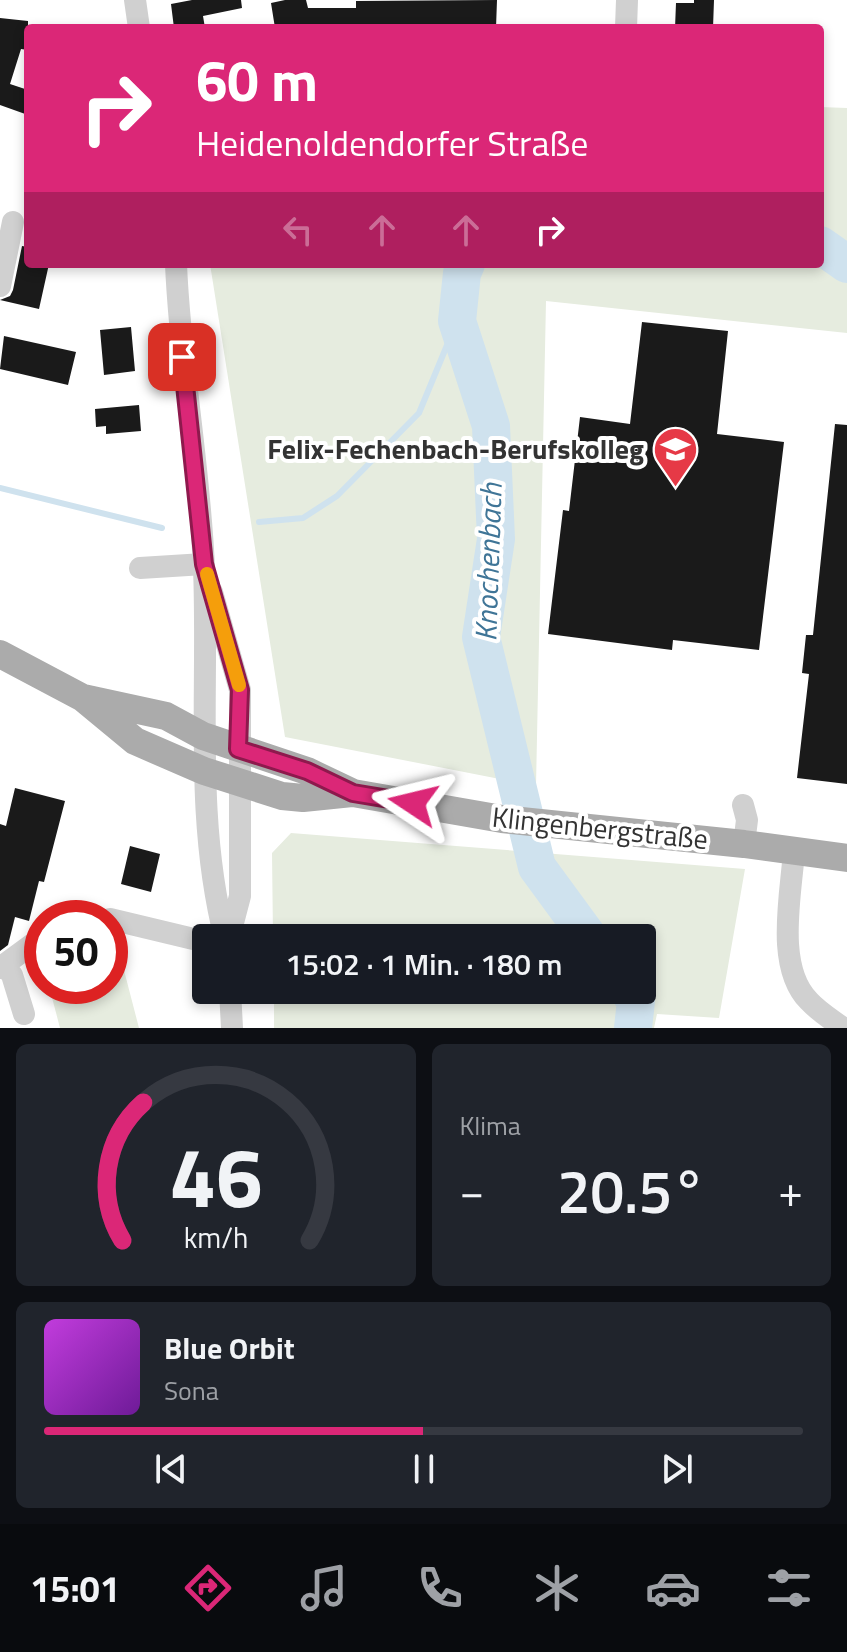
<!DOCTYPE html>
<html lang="de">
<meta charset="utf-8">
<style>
:root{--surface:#171b24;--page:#20242c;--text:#f1f3f6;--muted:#9ea1a6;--line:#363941;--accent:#db2777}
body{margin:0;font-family:"Titillium Web",sans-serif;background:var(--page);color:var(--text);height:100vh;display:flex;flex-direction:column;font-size:30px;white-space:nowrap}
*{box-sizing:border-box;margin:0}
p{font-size:26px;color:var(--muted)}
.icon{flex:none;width:44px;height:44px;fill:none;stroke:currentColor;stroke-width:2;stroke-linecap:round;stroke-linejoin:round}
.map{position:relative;height:1028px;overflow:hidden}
.panel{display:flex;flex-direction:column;gap:16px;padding:16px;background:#0d0f14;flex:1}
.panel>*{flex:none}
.hud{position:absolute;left:24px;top:24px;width:800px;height:244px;border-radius:8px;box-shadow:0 4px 12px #0003;background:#db2777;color:#fff;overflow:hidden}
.speed{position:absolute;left:24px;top:900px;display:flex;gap:16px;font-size:40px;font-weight:700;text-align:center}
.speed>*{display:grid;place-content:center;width:104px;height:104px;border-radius:50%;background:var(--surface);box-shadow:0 4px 12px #0003;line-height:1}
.speed .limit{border:12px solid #d22;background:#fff;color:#111}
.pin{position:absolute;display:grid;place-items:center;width:68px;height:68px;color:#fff;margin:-34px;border-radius:16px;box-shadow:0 4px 12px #0006}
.me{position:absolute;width:88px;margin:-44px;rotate:280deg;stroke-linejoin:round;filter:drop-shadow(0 0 6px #0008)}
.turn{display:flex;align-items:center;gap:28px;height:168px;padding:0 40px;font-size:36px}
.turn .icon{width:104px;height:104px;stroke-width:2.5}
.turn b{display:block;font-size:56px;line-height:68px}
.lanes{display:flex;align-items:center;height:76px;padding:0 40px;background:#0003;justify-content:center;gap:40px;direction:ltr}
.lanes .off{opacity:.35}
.big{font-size:60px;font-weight:600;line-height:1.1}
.panel .tile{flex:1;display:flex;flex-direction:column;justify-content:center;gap:12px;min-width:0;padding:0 28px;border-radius:12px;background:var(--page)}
.panel .dial{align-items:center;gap:0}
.dial svg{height:208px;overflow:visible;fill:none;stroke:var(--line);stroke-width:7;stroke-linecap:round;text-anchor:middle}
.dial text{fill:var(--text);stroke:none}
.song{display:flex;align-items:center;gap:24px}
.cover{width:96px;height:96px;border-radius:12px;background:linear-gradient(135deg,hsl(290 70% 55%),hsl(280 70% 35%))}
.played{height:8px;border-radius:4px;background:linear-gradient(90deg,var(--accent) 50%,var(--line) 50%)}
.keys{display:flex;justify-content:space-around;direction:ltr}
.heat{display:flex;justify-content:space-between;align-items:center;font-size:44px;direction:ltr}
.panel .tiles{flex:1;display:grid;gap:16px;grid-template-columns:1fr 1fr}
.tile:last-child{grid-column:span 2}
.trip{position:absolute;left:192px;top:924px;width:464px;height:80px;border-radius:8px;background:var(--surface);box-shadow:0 4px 12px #0003;font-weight:600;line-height:80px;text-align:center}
.dock{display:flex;height:128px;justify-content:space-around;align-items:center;background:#090b0e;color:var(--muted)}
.dock .icon{width:56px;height:56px}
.dock .selected{color:var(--accent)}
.dock b{font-size:36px;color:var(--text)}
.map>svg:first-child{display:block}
</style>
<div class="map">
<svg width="847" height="1028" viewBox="0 0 847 1028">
<rect width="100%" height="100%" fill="#fff"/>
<path fill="#e6ecdf" d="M820,107L847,108V333L546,301L536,786L285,737L210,264H820Z
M291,833L745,869L719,1018L657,1014L654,1028H274V990H642V938H273L272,853Z
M119,951L139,1028H60L49,986H110V953Z"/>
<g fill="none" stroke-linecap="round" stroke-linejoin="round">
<path stroke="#cfe2ee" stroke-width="6" d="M0,488L162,528
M259,522L303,518L337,496L419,413L457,321"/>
<path stroke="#cfe2ee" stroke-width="38" d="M820,245L847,264
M466,264L462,273L457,321L491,426L496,539L481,637L537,867L589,938
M628,990L636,1001L633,1028"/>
</g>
<path fill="#1a1a1a" d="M192,0H241L242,8L203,16L205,28H174L171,4Z
M285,0H306L308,8H356V1L497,0L496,28H275L271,3Z
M694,0H714L713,28H675L676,3H694Z
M0,18L28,21V50L21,49L10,84L28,90V115L0,105Z
M22,246L28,247V264H49L39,309L0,300L10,296L13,290Z
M642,322L728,331L717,434L784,442L759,650L673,640L672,650L548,634L563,510L569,511L580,417L630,424Z
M131,327L135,371L104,375L100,330Z
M4,336L76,352L68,385L0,369Z
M139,405L141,431L106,434V426L96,427L95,409Z
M835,424L847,425V784L797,778L809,674L802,673L806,635H813Z
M15,788L65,801L44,882L39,881L29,921L15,917L8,945L0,951V824L6,826Z
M130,846L160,854L151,892L121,884Z"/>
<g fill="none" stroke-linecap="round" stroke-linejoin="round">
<path stroke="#d0d0d0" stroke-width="22" d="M135,0L139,28
M626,28L627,0
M176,264C180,366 200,466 204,568C209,691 194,817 225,938
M0,286L13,222
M140,568L204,564
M212,592L240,690V896L229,938
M743,805L747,820L744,844
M794,851C791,895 775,967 809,1001C818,1011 831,1019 843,1028
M110,919L206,942
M4,965L12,975L24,1014
M0,968L42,937
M230,990L232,1028"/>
<path stroke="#ababab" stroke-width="28" d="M0,654L83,698L135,741L204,771L282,796L303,798L352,793
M83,698L166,716L203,736L307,771L353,793L502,819L744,844L847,858"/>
</g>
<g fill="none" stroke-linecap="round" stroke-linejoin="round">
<defs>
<path id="route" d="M182,357L204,564L240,690L238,749L307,771L353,793L413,803"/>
</defs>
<use href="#route" stroke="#8e194d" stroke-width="20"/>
<use href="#route" stroke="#db2777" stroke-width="14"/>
<path stroke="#f59e0b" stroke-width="14" d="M207,574L239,685"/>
</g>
<defs>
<symbol id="university-pin" viewBox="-11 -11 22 30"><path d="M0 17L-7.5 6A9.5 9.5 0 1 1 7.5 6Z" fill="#e63946" stroke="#fff"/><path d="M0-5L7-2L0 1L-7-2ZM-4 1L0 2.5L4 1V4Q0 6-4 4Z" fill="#fff"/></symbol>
</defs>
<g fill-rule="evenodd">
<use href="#university-pin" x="650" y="424" width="51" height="69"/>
</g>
<g text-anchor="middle" stroke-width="8" stroke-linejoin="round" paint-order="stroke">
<g font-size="28" font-weight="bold" fill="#333" stroke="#fff" text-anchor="end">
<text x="644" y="459">Felix-Fechenbach-Berufskolleg</text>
</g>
<g font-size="28" fill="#333" stroke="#fff">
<text transform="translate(600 828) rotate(6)" y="10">Klingenbergstraße</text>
</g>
<g font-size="30" font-style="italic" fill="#3f7597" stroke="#fff">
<text transform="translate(489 562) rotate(-88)" y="10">Knochenbach</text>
</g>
</g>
</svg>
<div class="speed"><div class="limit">50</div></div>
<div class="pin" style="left:182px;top:357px;background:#d93025"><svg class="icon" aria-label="arrive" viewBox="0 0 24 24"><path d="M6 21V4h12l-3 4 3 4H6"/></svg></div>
<svg class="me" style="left:413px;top:803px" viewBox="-20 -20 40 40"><path d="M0-17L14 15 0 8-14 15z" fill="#db2777" stroke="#fff" stroke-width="4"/></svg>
<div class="trip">15:02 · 1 Min. · 180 m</div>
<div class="hud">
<div class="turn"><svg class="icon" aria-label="right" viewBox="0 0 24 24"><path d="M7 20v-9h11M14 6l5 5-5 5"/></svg><div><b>60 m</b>Heidenoldendorfer Straße</div></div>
<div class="lanes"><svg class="icon off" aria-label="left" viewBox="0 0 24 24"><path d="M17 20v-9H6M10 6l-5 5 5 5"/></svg><svg class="icon off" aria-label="ahead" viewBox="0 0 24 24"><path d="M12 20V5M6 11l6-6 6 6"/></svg><svg class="icon off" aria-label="ahead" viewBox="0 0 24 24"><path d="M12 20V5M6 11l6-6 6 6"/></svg><svg class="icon" aria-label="right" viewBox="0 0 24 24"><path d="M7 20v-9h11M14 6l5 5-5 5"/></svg></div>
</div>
</div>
<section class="panel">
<div class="tiles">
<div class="tile dial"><svg viewBox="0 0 100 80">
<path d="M14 69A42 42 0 1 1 86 69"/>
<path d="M14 69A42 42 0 0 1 22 16" stroke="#db2777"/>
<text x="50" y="56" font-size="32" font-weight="700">46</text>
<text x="50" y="72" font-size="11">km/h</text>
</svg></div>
<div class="tile"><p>Klima</p>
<div class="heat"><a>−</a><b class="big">20.5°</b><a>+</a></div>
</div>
<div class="tile">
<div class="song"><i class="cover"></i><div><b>Blue Orbit</b><p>Sona</p></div></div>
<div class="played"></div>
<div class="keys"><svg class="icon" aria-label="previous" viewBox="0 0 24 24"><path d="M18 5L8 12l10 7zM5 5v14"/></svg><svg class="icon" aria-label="pause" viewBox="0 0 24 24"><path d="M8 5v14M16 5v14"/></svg><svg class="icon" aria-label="next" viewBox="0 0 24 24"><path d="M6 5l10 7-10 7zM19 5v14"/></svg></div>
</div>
</div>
</section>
<nav class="dock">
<b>15:01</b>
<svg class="icon selected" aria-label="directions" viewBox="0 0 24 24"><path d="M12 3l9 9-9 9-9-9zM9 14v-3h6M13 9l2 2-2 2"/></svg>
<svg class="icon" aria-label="music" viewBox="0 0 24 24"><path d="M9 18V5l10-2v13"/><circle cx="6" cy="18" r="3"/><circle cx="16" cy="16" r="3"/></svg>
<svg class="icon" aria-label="phone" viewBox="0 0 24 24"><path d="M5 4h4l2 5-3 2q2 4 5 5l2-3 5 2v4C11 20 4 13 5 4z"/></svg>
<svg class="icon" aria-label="climate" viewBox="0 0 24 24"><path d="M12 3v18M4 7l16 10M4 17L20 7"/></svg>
<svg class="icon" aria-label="car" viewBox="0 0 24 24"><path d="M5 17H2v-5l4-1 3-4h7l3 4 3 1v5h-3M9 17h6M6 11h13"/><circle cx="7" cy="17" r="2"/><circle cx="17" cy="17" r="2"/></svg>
<svg class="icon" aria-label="filters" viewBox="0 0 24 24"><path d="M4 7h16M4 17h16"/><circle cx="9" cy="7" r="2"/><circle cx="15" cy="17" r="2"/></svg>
</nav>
